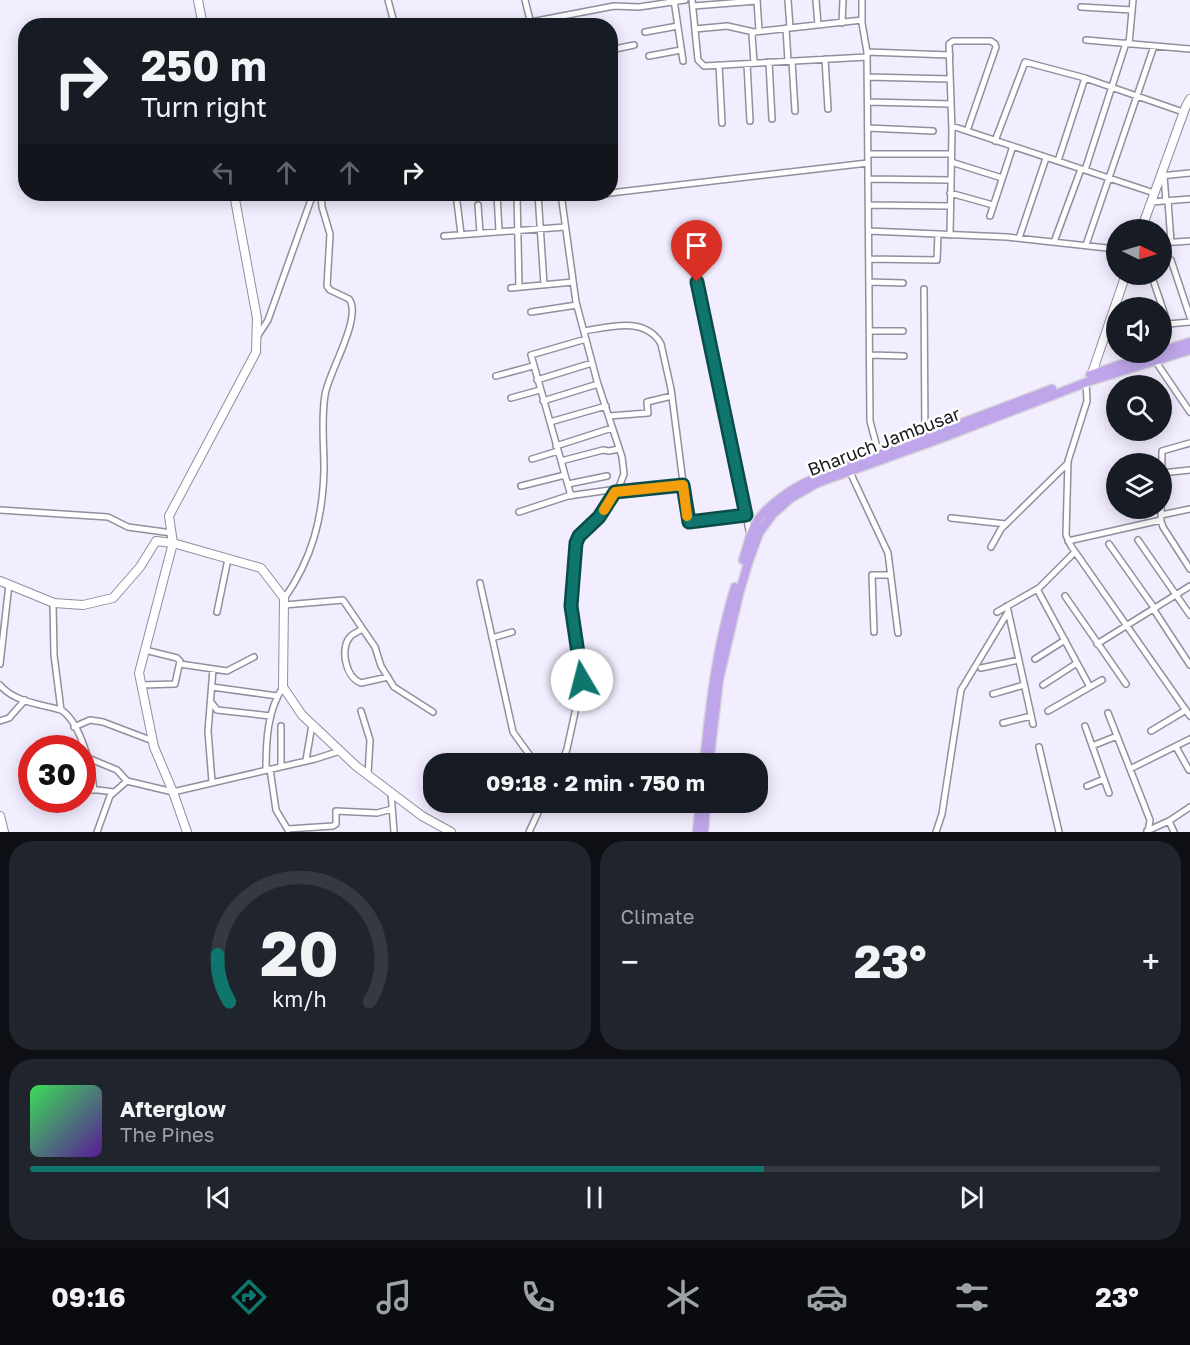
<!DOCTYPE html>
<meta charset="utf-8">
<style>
:root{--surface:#171b24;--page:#20242c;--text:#f1f3f6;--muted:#9ea1a6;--line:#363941;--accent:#0f766e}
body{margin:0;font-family:"Golos Text",sans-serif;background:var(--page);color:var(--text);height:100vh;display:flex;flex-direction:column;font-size:22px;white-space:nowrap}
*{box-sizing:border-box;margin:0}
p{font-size:20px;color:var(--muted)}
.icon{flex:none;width:33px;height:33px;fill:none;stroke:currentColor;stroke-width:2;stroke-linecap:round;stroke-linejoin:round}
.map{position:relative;height:832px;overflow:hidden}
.sheet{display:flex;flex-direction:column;gap:9px;padding:9px;background:#0d0f14;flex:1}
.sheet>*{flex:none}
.hud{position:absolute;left:18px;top:18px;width:600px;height:183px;border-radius:24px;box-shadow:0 3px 15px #0003;background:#171b24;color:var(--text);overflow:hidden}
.needle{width:39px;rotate:95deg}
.fabs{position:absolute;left:1106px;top:219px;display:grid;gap:12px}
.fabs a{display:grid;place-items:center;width:66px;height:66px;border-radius:50%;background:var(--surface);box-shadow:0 3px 15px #0003;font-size:30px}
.speed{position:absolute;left:18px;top:735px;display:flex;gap:12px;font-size:30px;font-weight:700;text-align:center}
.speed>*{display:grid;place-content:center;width:78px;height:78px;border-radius:50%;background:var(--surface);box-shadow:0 3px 15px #0003;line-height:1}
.speed .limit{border:9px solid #d22;background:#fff;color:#111}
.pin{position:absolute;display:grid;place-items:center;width:51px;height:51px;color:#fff;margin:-62px -26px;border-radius:50% 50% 50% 0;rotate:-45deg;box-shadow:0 0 6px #0007}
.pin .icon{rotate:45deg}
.me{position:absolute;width:66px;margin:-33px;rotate:352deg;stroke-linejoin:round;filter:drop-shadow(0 0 4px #0008)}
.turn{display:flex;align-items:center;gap:21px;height:126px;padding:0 24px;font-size:27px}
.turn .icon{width:78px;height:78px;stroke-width:2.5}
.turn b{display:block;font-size:42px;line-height:51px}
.lanes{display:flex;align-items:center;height:57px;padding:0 24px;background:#0003;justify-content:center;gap:30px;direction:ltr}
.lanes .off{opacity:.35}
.big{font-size:45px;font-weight:700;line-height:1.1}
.sheet .card{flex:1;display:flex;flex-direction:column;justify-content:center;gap:9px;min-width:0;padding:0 21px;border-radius:24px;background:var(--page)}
.sheet .dial{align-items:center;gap:0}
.dial svg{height:156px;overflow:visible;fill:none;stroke:var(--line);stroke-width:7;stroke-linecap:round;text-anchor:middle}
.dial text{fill:var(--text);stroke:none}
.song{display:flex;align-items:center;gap:18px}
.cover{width:72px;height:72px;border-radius:9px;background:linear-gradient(135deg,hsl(130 70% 55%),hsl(270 70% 35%))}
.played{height:6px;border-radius:3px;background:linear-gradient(90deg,var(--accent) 65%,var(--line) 65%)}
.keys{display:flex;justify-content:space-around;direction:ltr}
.heat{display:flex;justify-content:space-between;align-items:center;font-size:33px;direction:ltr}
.sheet .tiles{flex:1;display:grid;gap:9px;grid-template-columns:1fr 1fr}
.card:last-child{grid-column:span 2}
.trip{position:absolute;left:423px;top:753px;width:345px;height:60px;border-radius:24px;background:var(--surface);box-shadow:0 3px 15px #0003;font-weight:700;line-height:60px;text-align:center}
.dock{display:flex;height:96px;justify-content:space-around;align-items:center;background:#090b0e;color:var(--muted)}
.dock .icon{width:42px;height:42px}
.dock .on{color:var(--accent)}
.dock b{font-size:27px;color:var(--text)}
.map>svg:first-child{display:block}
</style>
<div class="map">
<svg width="1190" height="832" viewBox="0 0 1190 832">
<rect width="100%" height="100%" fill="#f2edff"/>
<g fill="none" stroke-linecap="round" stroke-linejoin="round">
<defs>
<path id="street" d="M388,0L395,26
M525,0L531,24
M674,0L683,61
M692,0L698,60L704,66L867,57
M757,0L759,31
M788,0L790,28
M816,0L818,25
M862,0V23L867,52L870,421L879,455
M693,6L757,1
M1081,7L1132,10
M531,22L614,6L639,7L685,0
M842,23L843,0
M786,28L788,61
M695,29L727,26L754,32
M645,32L678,26
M1086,40L1190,49
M1129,44L1133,0
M610,50L634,45
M867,52L950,55
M649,56L681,50
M825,59L828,109
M792,61L795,111
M769,62L772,119
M754,63L752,35L754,32L862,20
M747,64L750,121
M719,65L722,123
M867,77L950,79
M868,102L951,104
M952,126L1154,193
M868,128L933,131
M995,141L1025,62L1085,78L1183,112
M868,154H951
M1058,161L1085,78
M951,162L1002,178
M1085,170L1126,43
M1160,176L1190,173
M1164,176L1166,201
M868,179L950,180
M610,193L868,163
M950,193L993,205
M497,194L499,231
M517,194L519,287
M538,194L544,285
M561,194L576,302L597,381L622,457L624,474L619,487L601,515L579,536L576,543L571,606L582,680L567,749L561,764
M579,197L607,194
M1168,201L1171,242
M457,202L461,234
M1151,202L1190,199
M478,205L480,233
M869,205L950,206
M990,216L1013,146
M869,231L1007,237L1116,249
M950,235L952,131L949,44L953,41H991L995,44L996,47L967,131
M444,236L565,227
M1019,238L1046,158
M1054,242L1081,169
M1161,243L1190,241
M1086,245L1154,46
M869,259L937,260L938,234
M1171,260L1190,317
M694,270L750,535
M1151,274L1168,324L1190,322
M869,282L903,283
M511,288L573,282
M924,289L925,437
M531,312L577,305
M584,331C610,327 645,316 661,344L671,389L688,521L690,523L746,515
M870,331H903
M257,337L268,320L313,194
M870,355L904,356
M1154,359L1190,412
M496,376L533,366
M537,380L592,363
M1086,382L1087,401L1068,461L1066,535L1071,546L1190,716
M511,398L540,390
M543,401L598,384
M609,416L648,413L647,402L672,396
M550,422L606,406
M1190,443L1162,451L1161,521L1163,527L1190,569
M556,446L612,428
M532,459L558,451
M561,461L603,450L609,451L619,449
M849,470L888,553L898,633
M1162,473L1190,470
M568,484L607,476
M521,486L565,475
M615,492L683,485
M571,496L531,355L586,339
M0,510L108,517L128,527L172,533
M519,512L568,496L617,489
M1161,515L1190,509
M951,518L1006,524
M1138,540L1190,615
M1068,541L1161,520
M1109,544L1155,609
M991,547L1001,529L1068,463
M480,583L513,732L536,764
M1037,589L1090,687
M1065,596L1126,684
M284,599C312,559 323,518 324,469C324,444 321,419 325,395C328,373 363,317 349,299L330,290L327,286L330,234L322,207L321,194
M53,602L54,655L61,710
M284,605L343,600L375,647L381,666L394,687L433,712
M1007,606L1033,724
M1154,610L1190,665
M217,612L228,559
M997,612L1039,588L1075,552
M362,629C358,632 352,634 350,637C340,648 345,677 361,683L388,677
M874,632L872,575H891
M492,638L512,632
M1097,644L1190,586
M1035,659L1065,640
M0,664L9,584
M180,664L227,671L254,657
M981,668L1019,660
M0,685C14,702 40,704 61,710C80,721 92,768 94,790
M141,685L175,684L180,661L177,658L145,650
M1043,685L1077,663
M212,687L277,696
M993,694L1024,685
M211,702L217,710L271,716
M361,711L370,740L368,775
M1048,711L1102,680
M1108,713L1150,820L1148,832
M0,721L9,718L25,700
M1003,723L1031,716
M1085,726L1109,793
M74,727L90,720L103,722L153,741
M1151,731L1186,710
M1092,746L1117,736
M1039,747L1059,832
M1176,747L1189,770
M88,758L117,770L127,781
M306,760L312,725
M281,766V726
M270,769L276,810L288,830
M1130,769L1190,739
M266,770C266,742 267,711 283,687
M212,782L208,731L213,669
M1087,786L1104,779
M82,790H98L114,792
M391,792L394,832
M1169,821L1190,807
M288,829L333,826L336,824V811L377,813L392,809
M1147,831L1169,821L1174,832
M97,832L110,796L127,781L173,792L315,759L340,751
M529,832L543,802
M936,832L942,814L961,690L1008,612"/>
<path id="secondary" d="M198,0L203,26
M234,194L257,318L256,352L169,516L173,543L261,568L284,598L283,687L302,715L356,766L422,816L451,832
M1141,230L1186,106L1190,99
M1090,379L1126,274
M0,581L54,603L83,605L113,598L140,567L156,541L173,543L139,673L154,747L173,792L187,832
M0,816L4,832"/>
<path id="primary" d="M1161,351L1190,342
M1090,375L1157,352
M743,560C747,549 749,536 755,525C765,506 794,487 813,479L1052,389
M705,754C711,697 718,642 735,587
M709,764L719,679L739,594L748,563L759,533L773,514L791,498L817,483L942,438L1090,381L1190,350
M697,832L700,802
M704,832L706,802"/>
</defs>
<use href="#street" stroke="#928e9e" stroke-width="8"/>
<use href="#secondary" stroke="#928e9e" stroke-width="10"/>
<use href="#primary" stroke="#d5d5d6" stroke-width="11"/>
<use href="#street" stroke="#fff" stroke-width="5"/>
<use href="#secondary" stroke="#fff" stroke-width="8"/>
<use href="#primary" stroke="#bfa6ea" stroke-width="8"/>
</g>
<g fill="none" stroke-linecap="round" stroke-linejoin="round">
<defs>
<path id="route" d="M582,680L571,606L576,543L579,536L599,517L615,492L683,485L689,522L746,515L697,282"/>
</defs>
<use href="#route" stroke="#0a4d48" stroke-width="15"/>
<use href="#route" stroke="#0f766e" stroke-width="10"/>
<path stroke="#f59e0b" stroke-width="10" d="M604,510L615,492L683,485L687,516"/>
</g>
<g text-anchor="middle" stroke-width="5" stroke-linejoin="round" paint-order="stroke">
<g font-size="18" fill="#18171d" stroke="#fefefe">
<text transform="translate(884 442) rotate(-21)" y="6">Bharuch Jambusar</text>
</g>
</g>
</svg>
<div class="fabs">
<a><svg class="needle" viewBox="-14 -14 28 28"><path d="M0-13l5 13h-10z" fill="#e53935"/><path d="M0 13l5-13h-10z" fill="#9ea1a6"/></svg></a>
<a><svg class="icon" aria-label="sound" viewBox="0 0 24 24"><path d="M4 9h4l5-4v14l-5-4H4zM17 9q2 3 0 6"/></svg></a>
<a><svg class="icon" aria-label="search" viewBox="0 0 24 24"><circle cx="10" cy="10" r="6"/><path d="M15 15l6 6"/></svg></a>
<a><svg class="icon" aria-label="layers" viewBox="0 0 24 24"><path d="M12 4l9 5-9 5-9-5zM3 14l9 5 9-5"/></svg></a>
</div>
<div class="speed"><div class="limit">30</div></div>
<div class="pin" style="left:697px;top:282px;background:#d93025"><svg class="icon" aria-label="arrive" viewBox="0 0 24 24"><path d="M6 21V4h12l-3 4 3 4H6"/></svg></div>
<svg class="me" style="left:582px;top:680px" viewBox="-20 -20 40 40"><circle r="19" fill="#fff"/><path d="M0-13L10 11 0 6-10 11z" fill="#0f766e"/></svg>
<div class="trip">09:18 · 2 min · 750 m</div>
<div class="hud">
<div class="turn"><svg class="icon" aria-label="right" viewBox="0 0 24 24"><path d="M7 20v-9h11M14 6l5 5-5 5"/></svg><div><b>250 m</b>Turn right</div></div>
<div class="lanes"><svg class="icon off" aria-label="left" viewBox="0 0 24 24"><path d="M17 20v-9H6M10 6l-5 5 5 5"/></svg><svg class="icon off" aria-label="ahead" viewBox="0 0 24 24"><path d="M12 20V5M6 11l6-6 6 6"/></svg><svg class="icon off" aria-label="ahead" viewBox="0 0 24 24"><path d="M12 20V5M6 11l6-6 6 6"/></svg><svg class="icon" aria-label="right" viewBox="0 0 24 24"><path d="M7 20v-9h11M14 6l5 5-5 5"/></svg></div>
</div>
</div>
<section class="sheet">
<div class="tiles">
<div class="card dial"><svg viewBox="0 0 100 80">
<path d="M14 69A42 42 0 1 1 86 69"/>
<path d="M14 69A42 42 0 0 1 8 45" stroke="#0f766e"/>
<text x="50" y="56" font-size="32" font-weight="700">20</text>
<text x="50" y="72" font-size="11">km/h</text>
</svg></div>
<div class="card"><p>Climate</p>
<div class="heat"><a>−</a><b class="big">23°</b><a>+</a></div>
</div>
<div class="card">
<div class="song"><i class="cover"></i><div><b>Afterglow</b><p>The Pines</p></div></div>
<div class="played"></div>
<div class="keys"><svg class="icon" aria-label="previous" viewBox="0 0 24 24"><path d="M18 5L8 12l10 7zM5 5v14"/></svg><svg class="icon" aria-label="pause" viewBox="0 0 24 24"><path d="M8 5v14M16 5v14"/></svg><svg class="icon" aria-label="next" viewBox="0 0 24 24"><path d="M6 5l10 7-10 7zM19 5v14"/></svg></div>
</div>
</div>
</section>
<nav class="dock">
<b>09:16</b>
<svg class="icon on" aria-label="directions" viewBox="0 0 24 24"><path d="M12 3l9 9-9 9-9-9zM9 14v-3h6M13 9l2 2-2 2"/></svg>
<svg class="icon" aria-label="music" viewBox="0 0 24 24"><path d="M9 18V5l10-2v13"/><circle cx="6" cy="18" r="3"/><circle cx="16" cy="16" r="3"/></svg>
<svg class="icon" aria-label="phone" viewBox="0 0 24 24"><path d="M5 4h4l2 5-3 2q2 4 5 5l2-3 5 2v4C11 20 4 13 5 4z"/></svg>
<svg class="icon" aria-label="climate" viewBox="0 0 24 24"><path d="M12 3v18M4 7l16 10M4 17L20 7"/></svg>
<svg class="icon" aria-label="car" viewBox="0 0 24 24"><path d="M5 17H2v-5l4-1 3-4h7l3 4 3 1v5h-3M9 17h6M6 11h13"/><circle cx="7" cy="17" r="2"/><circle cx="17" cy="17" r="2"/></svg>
<svg class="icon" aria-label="filters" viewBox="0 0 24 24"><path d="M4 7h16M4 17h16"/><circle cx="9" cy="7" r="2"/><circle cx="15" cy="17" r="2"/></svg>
<b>23°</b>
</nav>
